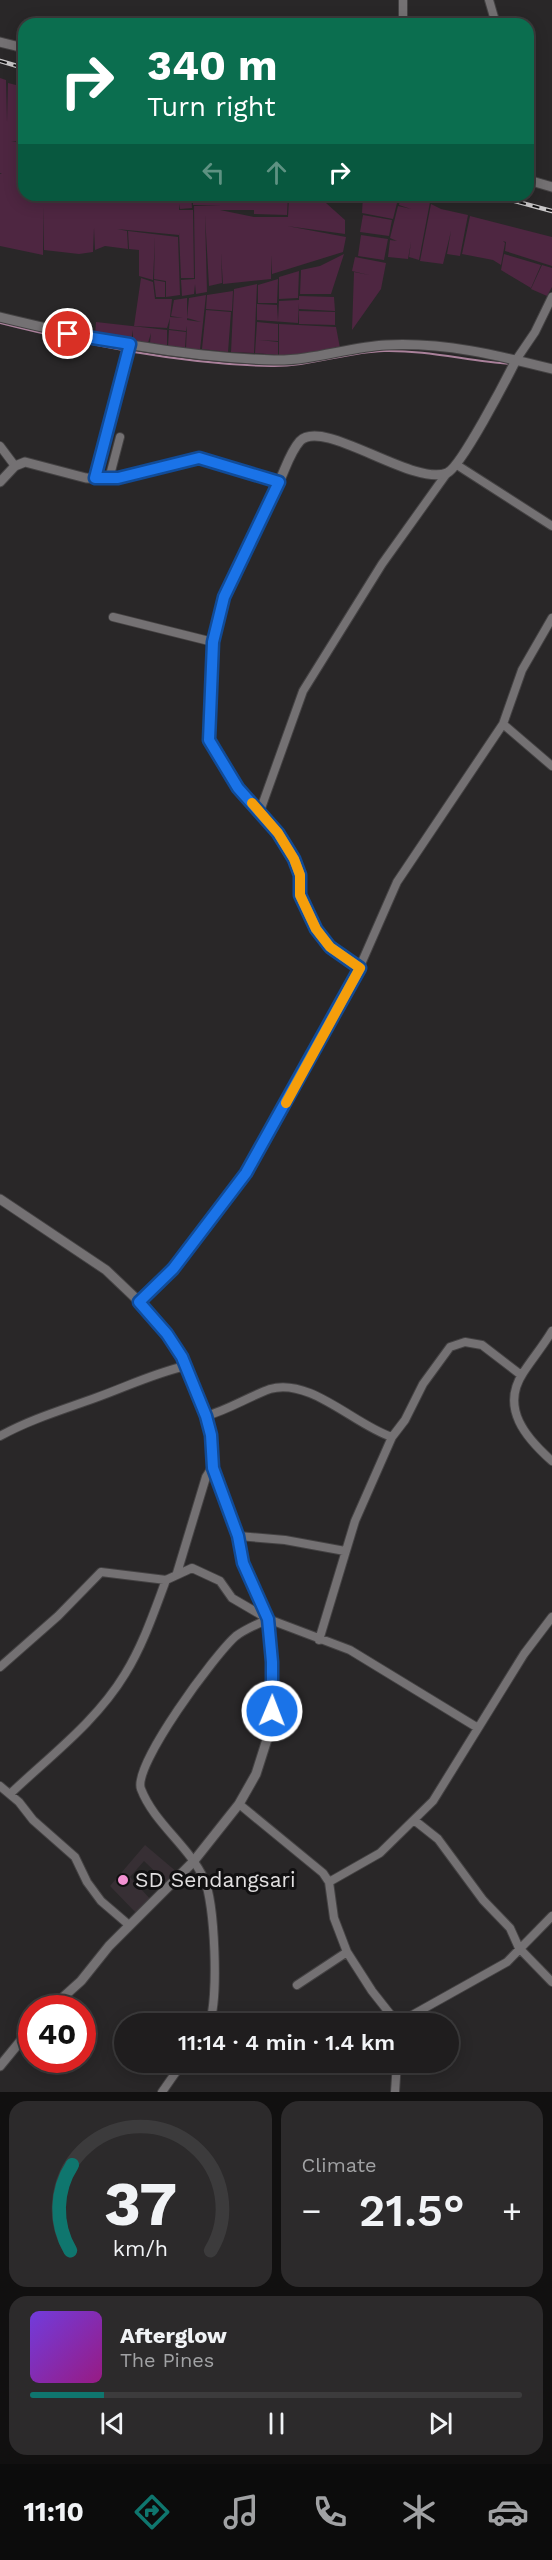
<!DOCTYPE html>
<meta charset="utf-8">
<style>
:root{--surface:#1f1d1e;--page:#2c2a2b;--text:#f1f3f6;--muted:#a1a2a4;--line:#3c3b3c;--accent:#0f766e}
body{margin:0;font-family:"Work Sans",sans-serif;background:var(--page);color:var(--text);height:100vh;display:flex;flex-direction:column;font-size:22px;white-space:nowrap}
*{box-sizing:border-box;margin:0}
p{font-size:20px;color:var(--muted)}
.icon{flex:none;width:33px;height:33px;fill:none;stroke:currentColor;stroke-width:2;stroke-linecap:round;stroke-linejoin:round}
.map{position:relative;height:2092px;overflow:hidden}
.panel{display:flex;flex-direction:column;gap:9px;padding:9px;background:#111010;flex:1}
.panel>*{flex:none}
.banner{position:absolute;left:18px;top:18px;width:516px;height:183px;border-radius:18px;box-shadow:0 3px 15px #0003,0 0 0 2px var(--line);background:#0b6e4f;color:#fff;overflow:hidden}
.speed{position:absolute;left:18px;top:1995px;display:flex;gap:12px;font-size:30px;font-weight:700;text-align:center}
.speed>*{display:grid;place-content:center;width:78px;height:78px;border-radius:50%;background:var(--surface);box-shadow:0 3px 15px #0003,0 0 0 2px var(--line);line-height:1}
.speed .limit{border:9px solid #d22;background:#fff;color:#111}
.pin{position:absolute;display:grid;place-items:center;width:51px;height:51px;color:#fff;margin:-26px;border:3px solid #fff;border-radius:50%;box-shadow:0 2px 6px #0007}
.me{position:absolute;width:66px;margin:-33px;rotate:1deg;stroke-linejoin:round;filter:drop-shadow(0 0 4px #0008)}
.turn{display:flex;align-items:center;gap:21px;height:126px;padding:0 30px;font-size:27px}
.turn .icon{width:78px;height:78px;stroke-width:2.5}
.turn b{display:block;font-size:42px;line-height:51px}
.lanes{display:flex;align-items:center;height:57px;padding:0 30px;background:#0003;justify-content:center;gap:30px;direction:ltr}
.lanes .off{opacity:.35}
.big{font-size:45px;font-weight:600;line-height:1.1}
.panel .tile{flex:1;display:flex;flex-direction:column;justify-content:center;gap:9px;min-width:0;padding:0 21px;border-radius:18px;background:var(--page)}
.panel .dial{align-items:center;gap:0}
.dial svg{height:156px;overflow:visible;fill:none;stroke:var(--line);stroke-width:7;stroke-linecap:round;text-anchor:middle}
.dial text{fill:var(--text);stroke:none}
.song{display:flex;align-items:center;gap:18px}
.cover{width:72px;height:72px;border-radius:9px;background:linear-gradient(135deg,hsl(260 70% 55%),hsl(310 70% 35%))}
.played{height:6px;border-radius:3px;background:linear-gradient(90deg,var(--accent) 15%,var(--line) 15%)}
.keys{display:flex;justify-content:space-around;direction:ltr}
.heat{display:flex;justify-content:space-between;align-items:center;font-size:33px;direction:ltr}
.panel .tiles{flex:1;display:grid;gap:9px;grid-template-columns:1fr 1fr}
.tile:last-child{grid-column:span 2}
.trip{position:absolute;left:114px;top:2013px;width:345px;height:60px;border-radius:30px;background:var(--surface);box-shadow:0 3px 15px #0003,0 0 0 2px var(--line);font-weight:600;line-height:60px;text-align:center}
.dock{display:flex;height:96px;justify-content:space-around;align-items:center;background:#0c0c0c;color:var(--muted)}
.dock .icon{width:42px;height:42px}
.dock .current{color:var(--accent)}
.dock b{font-size:27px;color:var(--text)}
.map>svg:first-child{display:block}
</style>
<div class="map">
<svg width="552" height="2092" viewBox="0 0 552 2092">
<rect width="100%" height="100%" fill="#292728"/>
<path fill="#372f34" d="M145,1845L178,1873L168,1884L144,1861L130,1877L151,1900L138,1915L110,1886Z"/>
<path fill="#4e2641" d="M0,78L6,80L7,122L8,83L24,87V141H11L24,143V195H191L192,208L180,209L179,204V210H193L194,278H181L179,232V235L117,229L127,231L128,249L105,246L95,250L94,228L93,252L79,254L44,250L43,207V255L0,246V174H2L0,173Z
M193,195H288L287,215L254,214V210H220L254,217H288L289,197L326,203L345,220V234L287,226L346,237L343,252L272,274L271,255V279L223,284L221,253L222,283L209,286L205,215L207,292L196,294L195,284L194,294L182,296L181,280L195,279L194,206L221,205H193Z
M289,195H329L328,202Z
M363,195H399L393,219L362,213Z
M401,195L430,202L419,260L409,257L411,242L408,259L388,257L390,240L397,241L390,238L398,206L411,209L399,205Z
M431,204L441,209L468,215L460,256L447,254L451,231L443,264L420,261Z
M363,215L392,220L389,236L360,232Z
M470,216L552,237V266L505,251L506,242L503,241L505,243L501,265L493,260L462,254Z
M128,231L178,237L180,295L166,297V281L154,279L155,237L153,280L139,276V250L129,249Z
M361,235L388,239L384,260L358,256Z
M344,254L331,294H300L301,270L320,266Z
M504,254L541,265L531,288L501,270Z
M355,257L386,263L381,289L352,330L354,272L369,275L352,271Z
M542,265L552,268V287L547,296L531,289Z
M299,271L298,298L279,299V277Z
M141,278L153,282L155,299H172L170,317L183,318L171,316L174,300L187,298V320L201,322L187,318L189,298L206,295L200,350L186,348L187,326L186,331L169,329L170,318L167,328L134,326Z
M278,279L277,303H258V285Z
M154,280L165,282V297H156Z
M257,284L254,353L231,352L234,289Z
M233,291L232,311L206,309L207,295Z
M299,296L334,297L335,311L299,309V302L298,323L257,320V304L277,305L278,321L279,301L299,300Z
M206,310L231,312L228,352L202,349Z
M299,311L335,312V325L299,324Z
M96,322L167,330V346L150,343L151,333L148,343L133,340V330L131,341L95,335Z
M257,322L278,324V341L259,340L278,342V355L255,353Z
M279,324L336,327L340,348L299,356L279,355Z
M169,330L186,332L185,348L168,346Z"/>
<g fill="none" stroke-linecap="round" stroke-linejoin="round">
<path stroke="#aa819b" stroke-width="2" d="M0,323C88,345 179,364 271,366C308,367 346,352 384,351C427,350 468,361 511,364"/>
<defs>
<path id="minor" d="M489,0L496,24
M403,24V0
M516,360L535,332L552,297
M0,446L15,466
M457,465L552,526
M95,478L130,344
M109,479L120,437
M279,482L224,597L213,642L209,740L238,788L277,833L294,859L300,875V895L316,929L330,947L360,968
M113,617L213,642
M503,724L552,766
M260,811L303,691L382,564L447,473
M139,1302L173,1269L206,1229L246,1173L354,980L397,882L503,724L522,670L552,618
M552,1331C543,1346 532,1359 523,1373C500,1408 526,1438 552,1461
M206,1416C228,1410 248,1397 270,1389C310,1377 356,1426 392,1437L405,1420L423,1384L450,1347L465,1342L482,1345L521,1375
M0,1436C31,1419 62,1410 95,1398C126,1387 154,1373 186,1366
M238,1536L285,1540L345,1551
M177,1573L206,1477L213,1466
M319,1640L355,1521L392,1437
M0,1667L58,1616L101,1572L166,1580L192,1568L220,1581L232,1598L268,1619L350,1650L478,1728
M0,1786L19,1802L33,1820L75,1857L87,1882L101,1901L129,1925
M10,1794C50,1756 96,1722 125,1674C143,1645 154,1612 166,1580
M239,1804L323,1873L329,1882L334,1918L347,1952L372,1991L398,2024
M414,1820L438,1839L483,1900L510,1928L519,1948L552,1982
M329,1882L380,1853L433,1801L524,1654L552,1617
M297,1985L347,1952
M398,2023L507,1962L552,1916
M209,2024C219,2000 215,1902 204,1879C189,1846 154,1823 141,1789C132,1766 216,1653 236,1636C245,1629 258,1624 268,1619
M162,2092L183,2062
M395,2092L397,2062"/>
<path id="tertiary" d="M0,42L24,48
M528,180L552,187
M0,317C90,339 181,357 274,360C311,361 349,347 386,345C444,342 497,355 552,369
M0,482L15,466L25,462L86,478L109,479L199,458L279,482C285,470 290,452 300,441C323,417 413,487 447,473C461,467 507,378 516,360
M0,1199L106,1270L148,1310L182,1357L206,1416L211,1435L214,1468L238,1536L243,1563L268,1619L272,1662L271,1727L256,1774L239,1804L193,1862L109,1946L81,1981L51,2008
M0,2066L32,2027"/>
</defs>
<use href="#minor" stroke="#444243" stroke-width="10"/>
<use href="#tertiary" stroke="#444243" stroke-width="11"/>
<use href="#minor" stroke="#747173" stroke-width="8"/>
<use href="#tertiary" stroke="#747173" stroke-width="9"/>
<defs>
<path id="rail" d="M0,61L24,68
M492,195L552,211"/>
</defs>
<use href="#rail" stroke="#c9c7c8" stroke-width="4.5"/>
<use href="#rail" stroke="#111011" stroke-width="2" stroke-dasharray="7" stroke-linecap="butt"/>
</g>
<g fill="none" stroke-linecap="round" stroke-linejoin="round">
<defs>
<path id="route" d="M68,334L130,344L95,478H118L199,458L279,482L224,597L213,642L209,740L238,788L278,833L294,859L300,875V895L316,929L330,947L360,968L246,1173L173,1269L139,1302L167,1334L182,1357L206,1416L211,1435L213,1468L238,1536L243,1563L268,1619L272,1662V1711"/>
</defs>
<use href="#route" stroke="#114b97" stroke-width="15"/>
<use href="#route" stroke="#1a73e8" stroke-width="10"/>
<path stroke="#f59e0b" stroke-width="10" d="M252,803L278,833L294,859L300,875V895L316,929L330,947L360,968L286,1103"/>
</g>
<circle fill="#f491d3" stroke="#111011" stroke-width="2" cx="123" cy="1880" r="6"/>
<g text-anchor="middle" stroke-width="6" stroke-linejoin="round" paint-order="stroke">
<g font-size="21" fill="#e1dfe0" stroke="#111011" text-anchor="start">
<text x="135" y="1887">SD Sendangsari</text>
</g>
</g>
</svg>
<div class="speed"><div class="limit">40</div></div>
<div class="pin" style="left:68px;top:334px;background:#d93025"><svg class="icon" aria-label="arrive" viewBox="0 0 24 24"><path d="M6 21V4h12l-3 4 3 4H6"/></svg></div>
<svg class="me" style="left:272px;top:1711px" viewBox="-20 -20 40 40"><circle r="17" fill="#1a73e8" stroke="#fff" stroke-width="3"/><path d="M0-11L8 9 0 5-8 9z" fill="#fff"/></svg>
<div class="trip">11:14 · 4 min · 1.4 km</div>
<div class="banner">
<div class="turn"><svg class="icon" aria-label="right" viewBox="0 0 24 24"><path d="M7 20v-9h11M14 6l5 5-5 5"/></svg><div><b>340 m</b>Turn right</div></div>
<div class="lanes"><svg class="icon off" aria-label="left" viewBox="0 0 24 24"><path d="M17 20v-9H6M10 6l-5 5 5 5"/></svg><svg class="icon off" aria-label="ahead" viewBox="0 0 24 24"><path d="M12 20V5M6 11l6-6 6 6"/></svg><svg class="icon" aria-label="right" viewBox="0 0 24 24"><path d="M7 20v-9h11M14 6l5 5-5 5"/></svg></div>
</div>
</div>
<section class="panel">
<div class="tiles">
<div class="tile dial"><svg viewBox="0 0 100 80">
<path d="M14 69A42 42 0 1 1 86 69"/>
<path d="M14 69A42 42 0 0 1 15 25" stroke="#0f766e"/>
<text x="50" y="56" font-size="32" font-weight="700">37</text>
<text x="50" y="72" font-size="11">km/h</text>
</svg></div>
<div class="tile"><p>Climate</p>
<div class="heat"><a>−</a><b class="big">21.5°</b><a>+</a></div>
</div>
<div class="tile">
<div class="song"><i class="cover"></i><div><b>Afterglow</b><p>The Pines</p></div></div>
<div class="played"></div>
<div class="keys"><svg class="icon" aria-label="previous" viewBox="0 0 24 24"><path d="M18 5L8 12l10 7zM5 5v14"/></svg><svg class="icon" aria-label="pause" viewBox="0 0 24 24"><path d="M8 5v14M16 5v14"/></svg><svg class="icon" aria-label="next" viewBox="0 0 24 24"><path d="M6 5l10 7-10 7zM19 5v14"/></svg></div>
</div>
</div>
</section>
<nav class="dock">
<b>11:10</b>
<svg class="icon current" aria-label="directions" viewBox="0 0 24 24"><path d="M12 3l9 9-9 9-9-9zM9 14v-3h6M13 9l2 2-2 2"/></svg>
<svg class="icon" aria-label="music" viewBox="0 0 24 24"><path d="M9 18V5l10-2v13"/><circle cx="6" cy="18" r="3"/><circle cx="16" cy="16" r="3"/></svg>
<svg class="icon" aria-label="phone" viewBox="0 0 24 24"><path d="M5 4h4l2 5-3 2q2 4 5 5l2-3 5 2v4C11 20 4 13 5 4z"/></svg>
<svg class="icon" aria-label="climate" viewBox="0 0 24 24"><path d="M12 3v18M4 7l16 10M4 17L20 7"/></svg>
<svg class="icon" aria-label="car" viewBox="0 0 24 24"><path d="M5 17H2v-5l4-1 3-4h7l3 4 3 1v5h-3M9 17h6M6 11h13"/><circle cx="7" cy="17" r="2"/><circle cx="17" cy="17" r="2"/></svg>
</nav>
